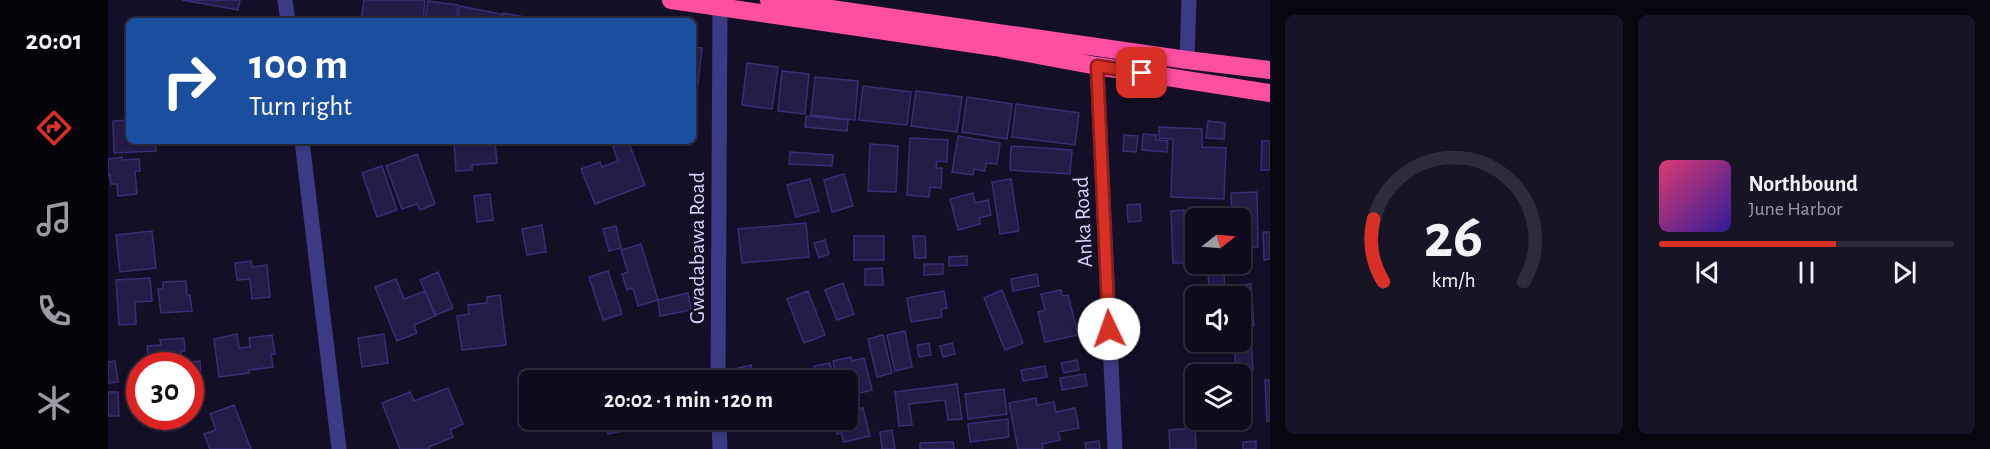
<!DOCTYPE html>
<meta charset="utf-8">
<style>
:root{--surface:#0e0b1c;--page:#171425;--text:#f1f3f6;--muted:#9b9ba3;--line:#2e2b3b;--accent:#d93025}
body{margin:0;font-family:"Alegreya Sans",sans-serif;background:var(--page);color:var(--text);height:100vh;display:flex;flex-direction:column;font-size:22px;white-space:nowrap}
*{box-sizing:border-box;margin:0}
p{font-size:20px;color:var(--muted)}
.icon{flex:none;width:33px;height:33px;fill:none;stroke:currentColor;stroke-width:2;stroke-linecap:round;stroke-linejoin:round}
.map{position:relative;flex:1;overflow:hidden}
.panel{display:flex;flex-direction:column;gap:15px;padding:15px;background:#08060f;width:720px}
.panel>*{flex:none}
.top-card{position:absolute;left:18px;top:18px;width:570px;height:126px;border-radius:9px;box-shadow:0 3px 9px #0003,0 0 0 2px var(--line);background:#1a4fa0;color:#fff;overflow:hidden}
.needle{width:39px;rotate:73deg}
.fabs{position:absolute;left:1077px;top:208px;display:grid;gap:12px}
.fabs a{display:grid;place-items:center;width:66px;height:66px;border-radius:9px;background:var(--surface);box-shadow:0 3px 9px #0003,0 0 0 2px var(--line);font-size:30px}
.speed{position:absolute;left:18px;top:352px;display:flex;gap:12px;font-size:30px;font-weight:700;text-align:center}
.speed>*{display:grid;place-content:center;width:78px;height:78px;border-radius:50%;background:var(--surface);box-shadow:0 3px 9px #0003,0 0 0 2px var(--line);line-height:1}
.speed .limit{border:9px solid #d22;background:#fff;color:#111}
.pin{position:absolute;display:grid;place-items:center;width:51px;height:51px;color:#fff;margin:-26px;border-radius:12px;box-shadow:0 3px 9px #0006}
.me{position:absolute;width:66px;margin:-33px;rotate:357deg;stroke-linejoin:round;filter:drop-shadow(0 0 4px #0008)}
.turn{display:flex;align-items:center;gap:21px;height:126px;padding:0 24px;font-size:27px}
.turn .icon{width:78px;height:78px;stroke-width:2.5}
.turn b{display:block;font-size:42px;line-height:51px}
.panel .card{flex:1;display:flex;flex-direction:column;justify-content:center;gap:9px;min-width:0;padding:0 21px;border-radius:9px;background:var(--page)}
.panel .dial{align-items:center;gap:0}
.dial svg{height:156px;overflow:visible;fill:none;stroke:var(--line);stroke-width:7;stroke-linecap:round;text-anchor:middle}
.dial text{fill:var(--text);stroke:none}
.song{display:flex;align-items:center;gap:18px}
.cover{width:72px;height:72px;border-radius:9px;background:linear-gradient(135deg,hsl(340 70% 55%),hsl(250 70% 35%))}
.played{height:6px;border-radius:3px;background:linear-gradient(90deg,var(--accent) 60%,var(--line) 60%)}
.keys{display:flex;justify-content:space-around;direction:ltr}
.panel .tiles{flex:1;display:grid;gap:15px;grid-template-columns:repeat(2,1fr)}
.trip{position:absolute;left:411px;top:370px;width:339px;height:60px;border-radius:9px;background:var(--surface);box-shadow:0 3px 9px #0003,0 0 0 2px var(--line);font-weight:700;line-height:60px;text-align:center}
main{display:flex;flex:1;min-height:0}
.dock{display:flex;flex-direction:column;width:108px;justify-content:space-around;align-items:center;background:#06040b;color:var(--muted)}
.dock .icon{width:42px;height:42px}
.dock .on{color:var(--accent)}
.dock b{font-size:27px;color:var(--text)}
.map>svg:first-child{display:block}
</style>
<main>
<nav class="dock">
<b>20:01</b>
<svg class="icon on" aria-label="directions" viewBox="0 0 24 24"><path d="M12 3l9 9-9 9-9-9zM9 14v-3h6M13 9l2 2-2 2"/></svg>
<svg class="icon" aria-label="music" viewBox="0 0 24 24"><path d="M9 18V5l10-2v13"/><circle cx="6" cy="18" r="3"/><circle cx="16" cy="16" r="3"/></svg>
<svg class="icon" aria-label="phone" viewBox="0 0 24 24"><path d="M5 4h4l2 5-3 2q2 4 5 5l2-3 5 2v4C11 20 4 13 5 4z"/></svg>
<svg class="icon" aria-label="climate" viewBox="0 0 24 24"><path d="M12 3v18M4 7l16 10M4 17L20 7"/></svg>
</nav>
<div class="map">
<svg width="1162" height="449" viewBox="0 0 1162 449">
<rect width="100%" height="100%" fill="#130f26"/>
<path fill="#241b47" stroke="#3b2d73" stroke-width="1.5" d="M74,0H132L130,10Z
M256,0H317L315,21H253Z
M320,1L350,5L348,21H317Z
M352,6L393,14L392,21H350Z
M395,13L434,20L394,21Z
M585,47L594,48L589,92L585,91Z
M639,63L670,67L664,109L634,105Z
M674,71L701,74L697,114L670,111Z
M707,77L750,81L747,120L703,115Z
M755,86L803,92L799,125L751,120Z
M808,91L854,97L849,132L803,126Z
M859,97L904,104L899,139L854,132Z
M908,104L971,113L967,145L904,137Z
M698,116L740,120L739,131L697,127Z
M21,120V141L48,142V151L6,153L5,121Z
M1100,121L1117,123L1116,139L1098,138Z
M1051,127L1094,129V147L1118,148L1116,199L1063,197L1065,139L1051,138Z
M1035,134L1048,135V140L1060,141L1059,152L1034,150Z
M1016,135L1030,136L1028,152L1015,151Z
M850,136L892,143L889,164L878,163L877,171L866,169L865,175L844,172Z
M802,138L840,140L839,162L829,161L828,168H834L833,188L822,187L821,197L799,195Z
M346,141H387L389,163L364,165V170L348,171Z
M520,141L537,185L487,204L473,169L492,162L494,167L510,161L505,147Z
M1154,141H1162V170H1153Z
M762,144L790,146L788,192L760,191Z
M903,146L964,150L962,174L902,170Z
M682,152L725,155L724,166L681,164Z
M309,154L327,204L312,210L309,204L294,209L278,166Z
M14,157V160L31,159L32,171H27L29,194L10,196L9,184H3L2,175L0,176V159Z
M274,166L289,210L269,217L254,173Z
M736,174L745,206L724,212L716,180Z
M702,179L711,211L688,217L679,185Z
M903,179L911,231L892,234L884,182Z
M1149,192L1150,247H1132V219H1124L1123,193Z
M865,193L867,203L880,200L883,215L871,218L872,224L850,230L842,199Z
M382,194L385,220L369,222L366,196Z
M1032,204L1033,221L1020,222L1019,205Z
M1118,209V219H1088V263H1065L1063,211L1076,210V216H1084L1083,210H1100V215H1106V210Z
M698,223L701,257L634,263L630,229Z
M434,225L438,252L419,255L414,229Z
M508,226L513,248L501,251L495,229Z
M44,231L48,268L12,272L8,235Z
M1155,232H1162V259L1156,260Z
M746,236H776V260H746Z
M805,236H817L818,258H807Z
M717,240L721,254L711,258L706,243Z
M533,244L550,300L530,306L525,288L519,290L514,274L520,272L513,250Z
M859,256V265L841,266V257Z
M143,261L144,267L159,265L162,297L144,299L142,279L129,280L127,263Z
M816,264H835V274L816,275Z
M774,268L775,285H757V269Z
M1100,270H1116L1117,297H1099V294H1101Z
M500,271L514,314L495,320L481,277Z
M330,272L345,308L328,315L312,280Z
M929,274L931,286L905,291L903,279Z
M42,278L44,301L27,302L28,324L11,325L8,280Z
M288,279L296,299L317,291L327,316L306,325L309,333L289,341L267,287Z
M78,281L79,296L82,295L84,311L53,313L50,289H55V282Z
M735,283L746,314L729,320L717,290Z
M1143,284L1146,326H1132V297H1126L1125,285Z
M894,290L915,343L897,350L876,298Z
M953,290L954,296L960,295L970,335L937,342L930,312L937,310L933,294Z
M700,291L717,335L696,343L679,299Z
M836,291L839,308L833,309L834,317L803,322L799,298Z
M580,293L583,310L552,316L550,300Z
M392,295L398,345L354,350L349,316L361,314L360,305L379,303V297Z
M797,331L804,367L787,371L779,335Z
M129,334L131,348L142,347L141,338L164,335L167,354H163L165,367L141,370V373L111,377L106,339Z
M276,334L280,363L254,367L250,338Z
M775,335L784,373L769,377L760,339Z
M1132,335H1143L1145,371L1128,372L1126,342H1132Z
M76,338L77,351H73L74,363L92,361L93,375L82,376V366H41L39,346L53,345L52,340Z
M821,343L823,355L811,357L809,345Z
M844,343L847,354L835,357L832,346Z
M743,357L744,361L756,358L764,390L740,396V381H729L725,361Z
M969,360L971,370L956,373L953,363Z
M7,361L10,382L0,383V362Z
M722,363L726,381H695L694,376L708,373L706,366Z
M643,365L646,375L633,379L630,368Z
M937,366L939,377L915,381L913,370Z
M538,369L541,381H519L517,374Z
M977,374L979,386L954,390L952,378Z
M1157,380H1162V421H1159Z
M849,384L854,419L840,420L837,400L801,404L804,425L791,426L787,392Z
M340,388L355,424L342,430L345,437L321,447L322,449H292L274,403L302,392L306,401Z
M896,389L899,414L860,419L857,394Z
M0,392H10L11,416H0Z
M928,398L929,405L946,402L948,412L967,408L971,428L950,432L952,440L934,444L935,449H910L901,403Z
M744,403L745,410L755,408L762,436L736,442L733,433L729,434L725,421L740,420V404Z
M126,405L143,449H102L96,434L108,430L102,414Z
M900,419L901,437L862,442L860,424Z
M497,420H517L519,430L500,434Z
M1087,428L1088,449H1062L1061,430Z
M784,430L787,449H774L772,432Z
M991,441L992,449H978L977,443Z
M1148,441V449H1135V442Z
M845,442L846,449H812V443Z"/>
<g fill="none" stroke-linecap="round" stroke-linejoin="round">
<path stroke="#3d3a85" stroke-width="15" d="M177,0L180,21
M1079,60L1081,0
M989,66L1007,449
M194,141L231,449
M610,381L612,7
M611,420L612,449"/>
<path stroke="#ff4fa3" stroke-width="18" d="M563,0L887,47L989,66L1162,93
M661,0L1079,60L1162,70"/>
</g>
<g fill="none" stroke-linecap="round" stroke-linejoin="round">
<defs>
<path id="route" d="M1001,329L989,66L1034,73"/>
</defs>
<use href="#route" stroke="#8d1f18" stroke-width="15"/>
<use href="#route" stroke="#d93025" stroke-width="10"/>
</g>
<g text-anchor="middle" stroke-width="6" stroke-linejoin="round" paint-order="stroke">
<g font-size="22" fill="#d9d4ff" stroke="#130f26">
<text transform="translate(974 222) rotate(-93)" y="8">Anka Road</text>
<text transform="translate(588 248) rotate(-90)" y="8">Gwadabawa Road</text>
</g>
</g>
</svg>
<div class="fabs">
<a><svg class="needle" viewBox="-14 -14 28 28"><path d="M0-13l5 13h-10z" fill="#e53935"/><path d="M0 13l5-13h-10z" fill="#9b9ba3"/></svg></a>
<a><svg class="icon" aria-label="sound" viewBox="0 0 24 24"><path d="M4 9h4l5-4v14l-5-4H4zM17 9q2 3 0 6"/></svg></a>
<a><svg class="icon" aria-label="layers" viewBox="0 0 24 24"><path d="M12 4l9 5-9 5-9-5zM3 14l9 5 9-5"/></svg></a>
</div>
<div class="speed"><div class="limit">30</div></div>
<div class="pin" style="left:1034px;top:73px;background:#d93025"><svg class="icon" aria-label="arrive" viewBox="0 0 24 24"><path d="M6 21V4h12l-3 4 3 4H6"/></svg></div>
<svg class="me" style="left:1001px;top:329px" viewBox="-20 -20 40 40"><circle r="19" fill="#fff"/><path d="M0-13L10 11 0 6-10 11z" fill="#d93025"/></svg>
<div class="trip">20:02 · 1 min · 120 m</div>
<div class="top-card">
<div class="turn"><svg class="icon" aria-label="right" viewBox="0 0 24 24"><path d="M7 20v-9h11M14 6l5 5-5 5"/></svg><div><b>100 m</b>Turn right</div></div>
</div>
</div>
<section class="panel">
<div class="tiles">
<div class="card dial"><svg viewBox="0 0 100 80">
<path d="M14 69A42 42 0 1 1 86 69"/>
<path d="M14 69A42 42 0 0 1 9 37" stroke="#d93025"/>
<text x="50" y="56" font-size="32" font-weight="700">26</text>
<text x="50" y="72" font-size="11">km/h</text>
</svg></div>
<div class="card">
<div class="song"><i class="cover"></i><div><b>Northbound</b><p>June Harbor</p></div></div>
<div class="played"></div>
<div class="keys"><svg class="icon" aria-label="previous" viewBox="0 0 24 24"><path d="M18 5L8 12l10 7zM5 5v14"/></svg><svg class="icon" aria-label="pause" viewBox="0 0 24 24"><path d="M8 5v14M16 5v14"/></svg><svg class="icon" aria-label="next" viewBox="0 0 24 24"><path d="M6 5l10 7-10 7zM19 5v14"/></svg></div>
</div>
</div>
</section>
</main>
